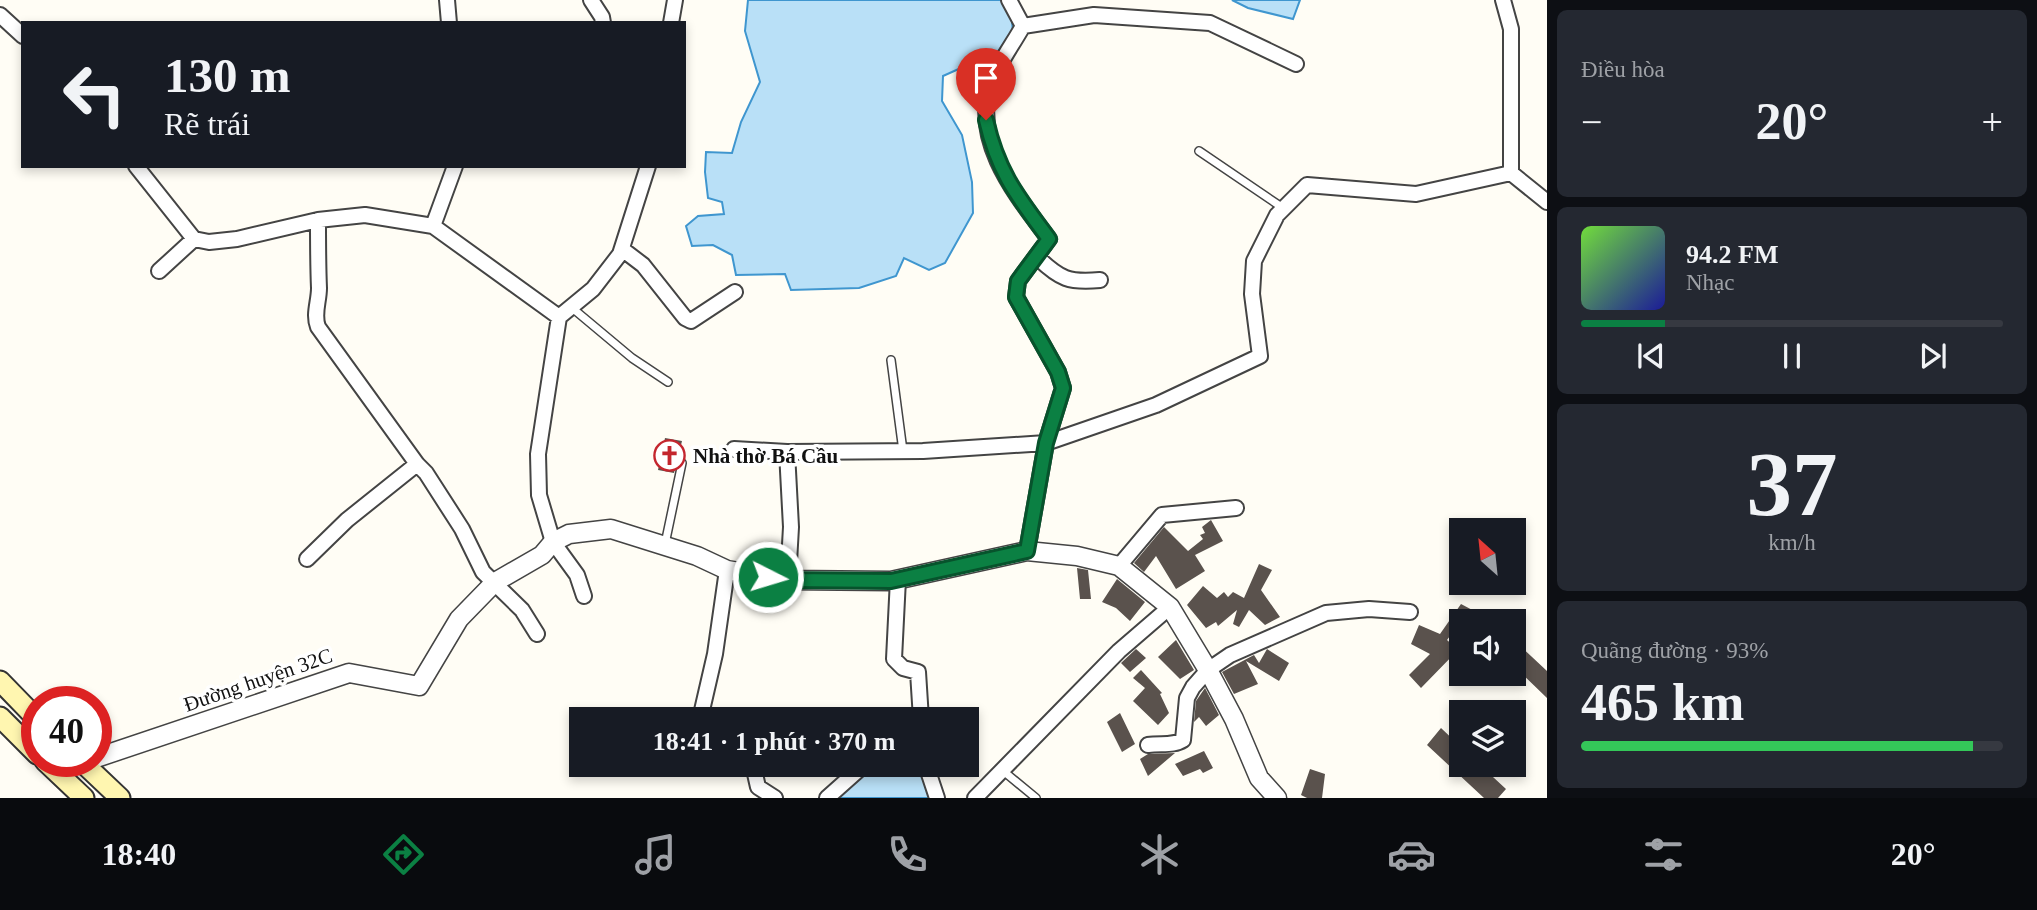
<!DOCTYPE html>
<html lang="vi">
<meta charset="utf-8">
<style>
:root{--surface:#171b24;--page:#242831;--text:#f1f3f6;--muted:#9ea1a6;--line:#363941;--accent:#0b8043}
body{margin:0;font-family:"Times New Roman",serif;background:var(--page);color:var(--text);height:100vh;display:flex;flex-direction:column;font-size:26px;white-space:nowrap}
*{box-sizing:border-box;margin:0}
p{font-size:23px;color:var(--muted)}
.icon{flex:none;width:38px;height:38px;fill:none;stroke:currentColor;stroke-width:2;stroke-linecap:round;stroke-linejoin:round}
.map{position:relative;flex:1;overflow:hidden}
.side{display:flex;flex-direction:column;gap:10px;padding:10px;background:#0d0f14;width:490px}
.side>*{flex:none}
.hud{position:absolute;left:21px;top:21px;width:665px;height:147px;border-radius:0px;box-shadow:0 4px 10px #0003;background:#171b24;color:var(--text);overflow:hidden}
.needle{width:46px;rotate:333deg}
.fabs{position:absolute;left:1449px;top:518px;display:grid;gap:14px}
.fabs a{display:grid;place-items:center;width:77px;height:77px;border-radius:0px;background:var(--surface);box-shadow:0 4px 10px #0003;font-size:35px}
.speed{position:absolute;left:21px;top:686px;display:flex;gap:14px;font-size:35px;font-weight:700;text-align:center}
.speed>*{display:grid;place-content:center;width:91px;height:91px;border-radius:50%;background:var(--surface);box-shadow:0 4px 10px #0003;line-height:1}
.speed .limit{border:10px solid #d22;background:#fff;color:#111}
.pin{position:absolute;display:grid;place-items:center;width:60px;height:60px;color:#fff;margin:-72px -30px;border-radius:50% 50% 50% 0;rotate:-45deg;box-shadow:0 0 7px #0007}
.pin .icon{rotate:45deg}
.me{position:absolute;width:77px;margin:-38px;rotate:95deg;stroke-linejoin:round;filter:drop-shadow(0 0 5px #0008)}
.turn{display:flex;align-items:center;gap:24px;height:147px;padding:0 28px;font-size:32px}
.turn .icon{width:91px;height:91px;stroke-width:2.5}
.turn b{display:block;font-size:49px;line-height:60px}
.big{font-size:52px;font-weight:600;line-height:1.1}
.side .tile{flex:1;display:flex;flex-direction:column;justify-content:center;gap:10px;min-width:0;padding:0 24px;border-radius:10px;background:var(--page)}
.side .dial{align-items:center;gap:0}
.dial b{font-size:91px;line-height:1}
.song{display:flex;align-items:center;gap:21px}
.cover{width:84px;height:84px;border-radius:10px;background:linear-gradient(135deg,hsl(100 70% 55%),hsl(240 70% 35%))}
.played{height:7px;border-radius:4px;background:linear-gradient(90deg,var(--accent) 20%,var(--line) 20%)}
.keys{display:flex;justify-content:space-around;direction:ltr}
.heat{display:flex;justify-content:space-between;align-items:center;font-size:38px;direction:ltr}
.charge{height:10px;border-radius:5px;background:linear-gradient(90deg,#34c759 93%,var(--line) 0)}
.trip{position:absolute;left:569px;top:707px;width:410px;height:70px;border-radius:0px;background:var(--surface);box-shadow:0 4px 10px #0003;font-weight:600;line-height:70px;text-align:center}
.dock{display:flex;height:112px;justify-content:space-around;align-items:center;background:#090b0e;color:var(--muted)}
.dock .icon{width:49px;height:49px}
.dock .active{color:var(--accent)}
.dock b{font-size:32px;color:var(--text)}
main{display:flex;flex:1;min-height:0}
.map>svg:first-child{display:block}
</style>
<main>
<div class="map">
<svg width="1547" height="798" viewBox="0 0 1547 798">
<rect width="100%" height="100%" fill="#fffdf5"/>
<path fill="#b9e0f7" stroke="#3f96cf" stroke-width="2" d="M748,0H1001L1011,14L1013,31L990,62L972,63L943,76L942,101L962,135L972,182L973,213L945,263L929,270L904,258L896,276L859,288L791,290L785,274L736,275L732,255L713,245L692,246L686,226L698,216L724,214L722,202L708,198L705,172L706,152L732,153L741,122L760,82L745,31Z
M1232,0H1300L1293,19L1248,8Z
M876,765H916L932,798H836L856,774Z"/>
<path fill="#5a524d" d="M665,438L682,441L674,473L658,470Z
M1211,520L1223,541L1195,555L1205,571L1176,589L1156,556L1144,572L1134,563L1164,527L1188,551L1203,539L1200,535L1205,533L1202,527Z
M1259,564L1272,570L1261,590L1280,617L1265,625L1249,610L1239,627L1233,624L1237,610L1218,626L1216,622L1206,628L1187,605L1203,586L1217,598L1224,592L1228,597L1233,592L1244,598Z
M1077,568L1088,570L1091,599H1080Z
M1117,579L1145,602L1130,621L1116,608L1102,602Z
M1461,604L1493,621H1461L1447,640L1458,650L1421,688L1409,675L1430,654L1411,644L1419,625L1440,634Z
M1176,640L1194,670L1180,679L1158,657Z
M1514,640L1547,671V698L1514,666Z
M1136,649L1146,658L1130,672L1121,663Z
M1267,649L1289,663L1279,681L1246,661L1258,684L1234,694L1222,672L1254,655L1259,663Z
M1141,670L1162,693L1160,694L1169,713L1158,725L1133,701L1145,688L1133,678Z
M1205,688L1219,715L1206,726L1199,717L1194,722L1196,701Z
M1120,713L1135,744L1122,752L1107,722Z
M1441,728L1461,747V765H1480L1506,789L1498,798H1484L1427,745Z
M1204,751L1213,768L1203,773L1200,769L1183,776L1175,764Z
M1175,753L1148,776L1140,759L1148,754Z
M1310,769L1325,774L1322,798H1307L1301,795Z"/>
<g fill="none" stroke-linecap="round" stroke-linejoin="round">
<defs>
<path id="service" d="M1199,151L1283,208
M571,307L632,358L668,382
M891,360L903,451
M665,544L682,463
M1002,770L1036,798"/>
<path id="minor" d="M447,0L449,23
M591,0L602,17L603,23
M1009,0L1023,26
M1503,0L1511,29V173
M0,15L23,36
M671,23L675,0
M1023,26C1013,44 998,64 991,83C971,142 1017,196 1049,239L1018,281L1016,297L1058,372L1063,388L1046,443L1027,551
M1023,26L1094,15L1210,23L1296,64
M136,166L194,239L209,242L237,239L318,220L365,215L433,226L559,317
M1511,173L1547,202
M318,220C318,243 318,265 319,288C319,302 313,314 318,327L417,464L426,473L462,529L483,572L522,610L537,634
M433,226L455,166
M622,249L643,265L685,318L691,321L735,292
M1038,258C1060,279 1069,283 1100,280
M159,271L194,239
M734,449L787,452L923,451L1046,443L1156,405L1260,356L1252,294L1254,261L1277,215L1307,185L1416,194L1511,173
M787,452L791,527L788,580
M307,559L347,520L417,464
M1119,566L1162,515L1236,508
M898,579L894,659L903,668L918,672L921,719
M584,596L577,575L553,542L539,495L538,454L559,317L593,289L620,254L648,166
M700,719L715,654L727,570
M1148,745C1160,743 1174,746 1183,740L1187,698L1193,687L1208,670L1230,655L1326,613L1369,609L1410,612
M753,765L758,787L775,798
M926,765L937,798
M827,798L864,765
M975,798L1119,651L1170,607"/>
<path id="tertiary" d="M96,758L349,673L419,686L459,619L495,582L542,555L553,542L569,534L611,529L697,556L727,570L788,580L891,581L1027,551L1077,556L1119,566L1170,607L1208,670L1234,719L1259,778L1277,798"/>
<path id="secondary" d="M0,681L37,719
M0,717L37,754
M45,761L84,798
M81,761L120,798"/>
</defs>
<use href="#service" stroke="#444" stroke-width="10"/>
<use href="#minor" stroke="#444" stroke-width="18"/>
<use href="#tertiary" stroke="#444" stroke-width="21"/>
<use href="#secondary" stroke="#333" stroke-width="23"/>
<use href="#service" stroke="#fff" stroke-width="7"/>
<use href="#minor" stroke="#fff" stroke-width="14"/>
<use href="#tertiary" stroke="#fff" stroke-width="18"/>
<use href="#secondary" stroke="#fff6b0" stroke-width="19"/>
</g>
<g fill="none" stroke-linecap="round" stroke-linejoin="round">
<defs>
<path id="route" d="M768,577L788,580L891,581L1027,551L1046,443L1063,388L1058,372L1016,297L1018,281L1049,239C1018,197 998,173 986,120"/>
</defs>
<use href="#route" stroke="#07532c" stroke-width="18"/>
<use href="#route" stroke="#0b8043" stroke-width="12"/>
</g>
<defs>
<symbol id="church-ring" viewBox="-11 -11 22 22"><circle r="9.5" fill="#fff" stroke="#c4262e" stroke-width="1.5"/><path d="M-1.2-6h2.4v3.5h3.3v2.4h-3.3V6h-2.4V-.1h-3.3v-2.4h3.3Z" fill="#c4262e"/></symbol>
</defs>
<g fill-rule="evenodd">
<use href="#church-ring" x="652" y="438" width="35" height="35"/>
</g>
<g text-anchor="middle" stroke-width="7" stroke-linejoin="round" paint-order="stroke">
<g font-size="21" font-weight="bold" fill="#111" stroke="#fff" text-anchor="start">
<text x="693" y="463">Nhà thờ Bá Cầu</text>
</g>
<g font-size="21" fill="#111" stroke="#fff">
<text transform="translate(258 680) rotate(-19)" y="7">Đường huyện 32C</text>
</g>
</g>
</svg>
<div class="fabs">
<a><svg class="needle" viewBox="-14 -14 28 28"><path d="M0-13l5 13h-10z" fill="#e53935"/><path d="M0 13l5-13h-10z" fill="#9ea1a6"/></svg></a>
<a><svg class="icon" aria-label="sound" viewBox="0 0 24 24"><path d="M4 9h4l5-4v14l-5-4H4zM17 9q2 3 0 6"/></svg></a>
<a><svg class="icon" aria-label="layers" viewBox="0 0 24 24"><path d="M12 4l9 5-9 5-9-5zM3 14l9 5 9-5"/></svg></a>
</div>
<div class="speed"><div class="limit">40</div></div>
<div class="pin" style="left:986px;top:120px;background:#d93025"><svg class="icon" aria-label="arrive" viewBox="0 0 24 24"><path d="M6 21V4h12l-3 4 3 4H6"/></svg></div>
<svg class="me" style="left:768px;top:577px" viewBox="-20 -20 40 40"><circle r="17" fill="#0b8043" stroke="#fff" stroke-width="3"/><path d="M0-11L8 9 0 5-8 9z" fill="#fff"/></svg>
<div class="trip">18:41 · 1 phút · 370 m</div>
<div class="hud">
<div class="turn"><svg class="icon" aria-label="left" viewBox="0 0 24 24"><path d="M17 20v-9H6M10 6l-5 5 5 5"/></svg><div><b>130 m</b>Rẽ trái</div></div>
</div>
</div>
<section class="side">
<div class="tile"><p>Điều hòa</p>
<div class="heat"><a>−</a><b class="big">20°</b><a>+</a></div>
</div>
<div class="tile">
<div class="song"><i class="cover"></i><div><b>94.2 FM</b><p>Nhạc</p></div></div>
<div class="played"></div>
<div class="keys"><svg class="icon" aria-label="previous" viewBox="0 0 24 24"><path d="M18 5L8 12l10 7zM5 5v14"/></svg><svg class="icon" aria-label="pause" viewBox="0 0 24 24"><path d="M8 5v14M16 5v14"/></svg><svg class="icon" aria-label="next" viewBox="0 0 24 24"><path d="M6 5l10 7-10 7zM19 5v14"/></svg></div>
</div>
<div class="tile dial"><b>37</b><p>km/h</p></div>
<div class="tile"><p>Quãng đường · 93%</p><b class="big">465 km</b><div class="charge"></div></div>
</section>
</main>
<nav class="dock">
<b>18:40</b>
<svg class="icon active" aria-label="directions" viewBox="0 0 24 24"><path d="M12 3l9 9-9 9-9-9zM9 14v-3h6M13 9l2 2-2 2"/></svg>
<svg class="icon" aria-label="music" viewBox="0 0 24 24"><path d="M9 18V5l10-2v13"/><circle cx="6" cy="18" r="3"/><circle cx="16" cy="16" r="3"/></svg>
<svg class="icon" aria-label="phone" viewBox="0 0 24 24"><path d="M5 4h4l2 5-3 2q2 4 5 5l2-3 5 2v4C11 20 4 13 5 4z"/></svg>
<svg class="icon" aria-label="climate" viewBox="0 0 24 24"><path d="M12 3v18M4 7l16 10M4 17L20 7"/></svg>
<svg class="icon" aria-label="car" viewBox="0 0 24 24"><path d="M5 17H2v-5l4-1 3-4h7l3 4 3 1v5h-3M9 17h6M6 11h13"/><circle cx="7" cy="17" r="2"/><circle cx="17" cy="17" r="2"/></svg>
<svg class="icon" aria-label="filters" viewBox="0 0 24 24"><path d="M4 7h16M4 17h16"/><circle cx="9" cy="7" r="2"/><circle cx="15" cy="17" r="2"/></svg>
<b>20°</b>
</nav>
